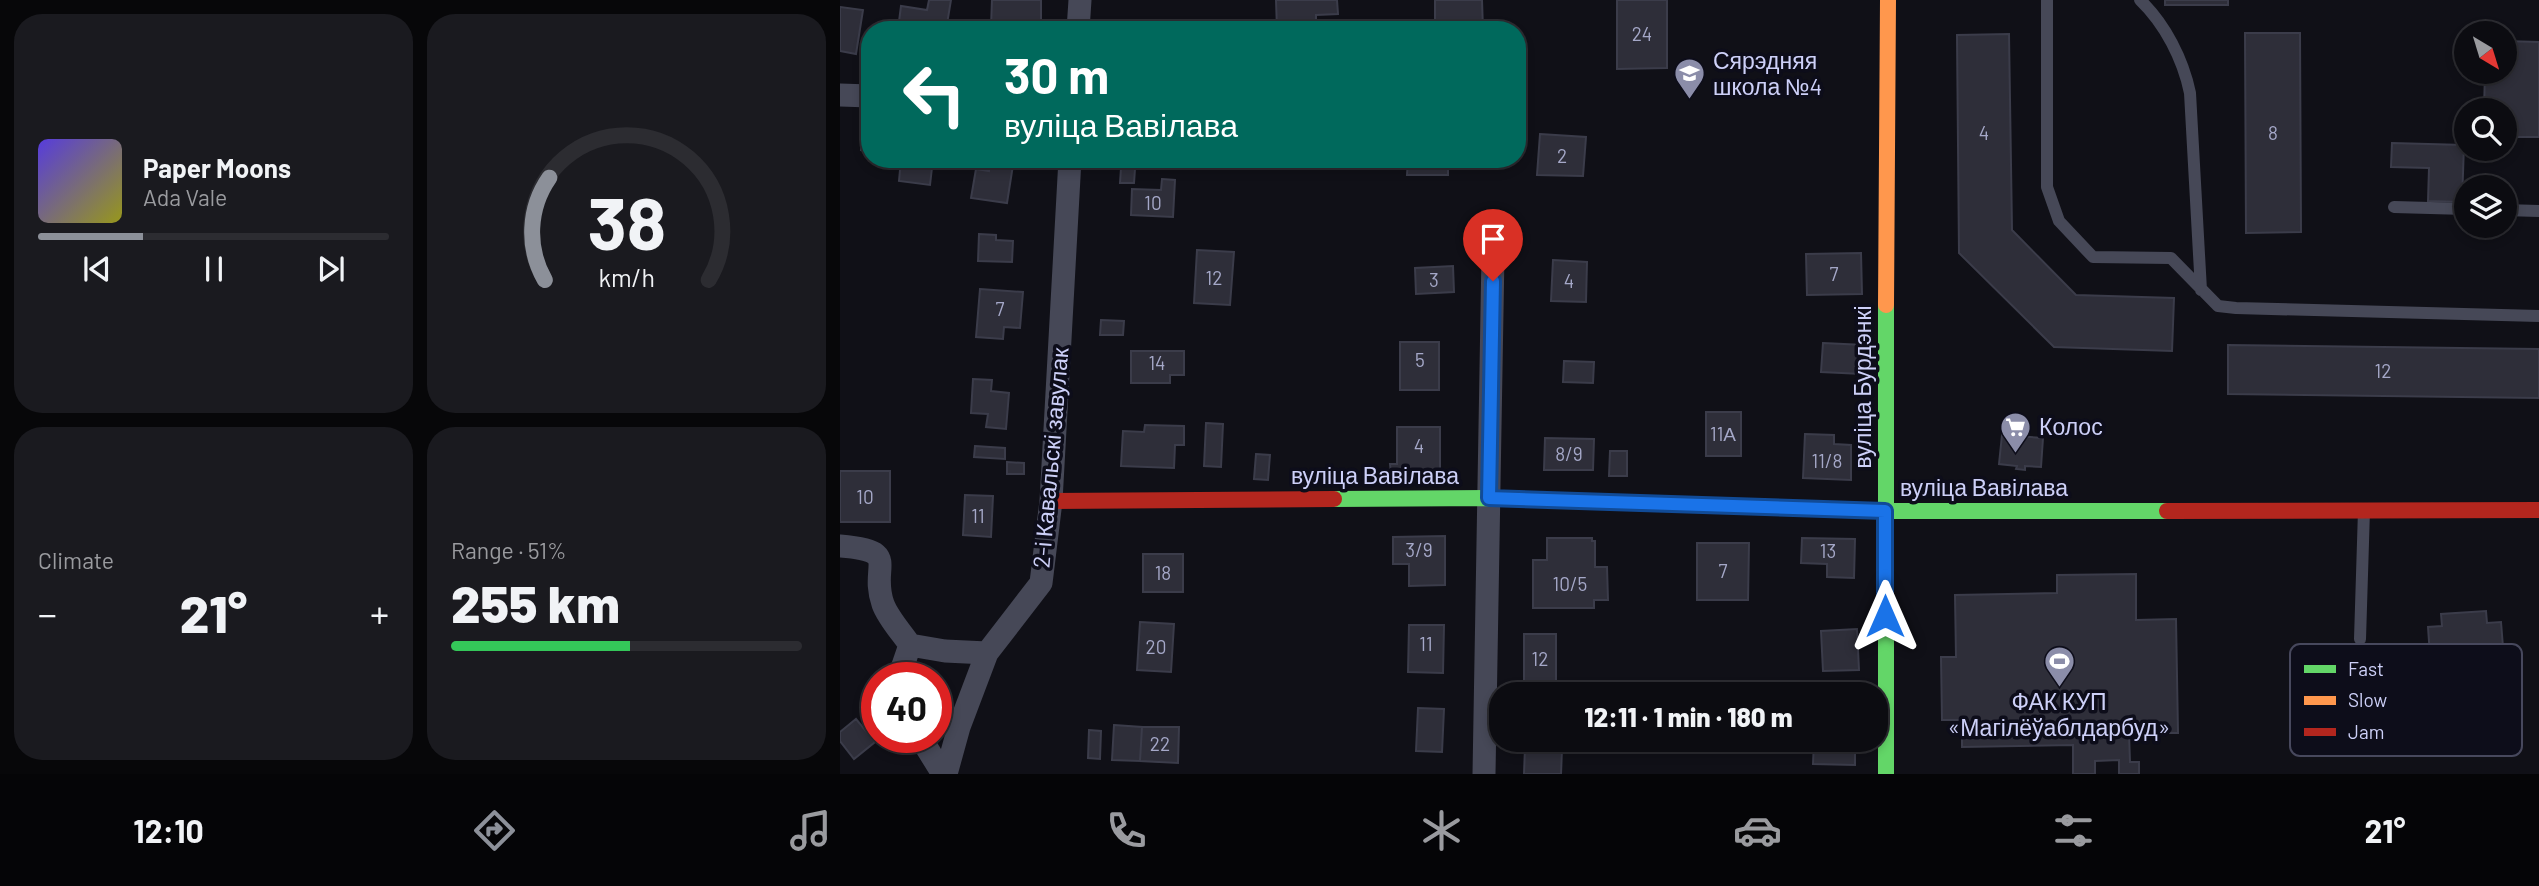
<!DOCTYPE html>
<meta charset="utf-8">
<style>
:root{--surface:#0c0c11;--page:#1a1a1f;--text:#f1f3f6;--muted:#9a9b9f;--line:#2c2c31;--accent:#8c9099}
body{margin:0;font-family:Barlow,sans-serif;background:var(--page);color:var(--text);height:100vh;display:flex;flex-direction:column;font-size:26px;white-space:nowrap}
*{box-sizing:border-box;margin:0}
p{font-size:23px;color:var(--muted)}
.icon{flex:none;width:38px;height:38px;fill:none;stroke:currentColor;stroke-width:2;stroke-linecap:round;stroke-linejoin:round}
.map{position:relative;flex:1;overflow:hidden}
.panel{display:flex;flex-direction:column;gap:14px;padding:14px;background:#070709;width:840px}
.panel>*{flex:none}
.guide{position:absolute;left:21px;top:21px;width:665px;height:147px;border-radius:28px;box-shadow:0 4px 10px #0003,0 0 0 2px var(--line);background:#00695c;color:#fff;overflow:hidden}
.needle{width:46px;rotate:142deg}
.fabs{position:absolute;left:1614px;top:21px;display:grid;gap:14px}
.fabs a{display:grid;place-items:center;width:63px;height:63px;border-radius:50%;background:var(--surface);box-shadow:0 4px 10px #0003,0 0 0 2px var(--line);font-size:35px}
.speed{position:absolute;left:21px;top:662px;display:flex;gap:14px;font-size:35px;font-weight:700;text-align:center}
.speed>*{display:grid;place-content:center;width:91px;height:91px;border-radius:50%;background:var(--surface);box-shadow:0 4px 10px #0003,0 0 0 2px var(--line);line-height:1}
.speed .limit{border:10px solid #d22;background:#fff;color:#111}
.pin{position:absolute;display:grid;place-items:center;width:60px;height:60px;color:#fff;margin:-72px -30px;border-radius:50% 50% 50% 0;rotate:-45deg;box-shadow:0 0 7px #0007}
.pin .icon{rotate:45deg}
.me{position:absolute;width:77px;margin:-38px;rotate:0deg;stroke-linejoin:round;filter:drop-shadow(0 0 5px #0008)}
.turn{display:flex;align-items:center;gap:24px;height:147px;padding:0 28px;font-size:32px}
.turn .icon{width:91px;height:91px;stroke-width:2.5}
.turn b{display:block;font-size:49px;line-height:60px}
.big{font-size:52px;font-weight:800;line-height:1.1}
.panel .card{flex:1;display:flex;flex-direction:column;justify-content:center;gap:10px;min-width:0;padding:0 24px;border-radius:28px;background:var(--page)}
.panel .dial{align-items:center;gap:0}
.dial svg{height:182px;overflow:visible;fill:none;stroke:var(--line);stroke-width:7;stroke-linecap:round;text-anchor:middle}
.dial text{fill:var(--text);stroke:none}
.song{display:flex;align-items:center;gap:21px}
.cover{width:84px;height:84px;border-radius:10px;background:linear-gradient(135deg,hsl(250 70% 55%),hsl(60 70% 35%))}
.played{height:7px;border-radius:4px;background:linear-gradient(90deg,var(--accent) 30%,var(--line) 30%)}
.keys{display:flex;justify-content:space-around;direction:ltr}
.heat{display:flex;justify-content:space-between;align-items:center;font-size:38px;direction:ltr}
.charge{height:10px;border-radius:5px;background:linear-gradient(90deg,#34c759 51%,var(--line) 0)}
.panel .tiles{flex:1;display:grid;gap:14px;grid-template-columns:repeat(2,1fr)}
.trip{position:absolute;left:649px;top:682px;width:399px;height:70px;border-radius:28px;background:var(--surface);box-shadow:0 4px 10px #0003,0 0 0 2px var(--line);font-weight:800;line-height:70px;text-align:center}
.tab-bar{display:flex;height:112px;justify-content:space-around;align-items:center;background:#050507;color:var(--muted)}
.tab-bar .icon{width:49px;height:49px}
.tab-bar .current{color:var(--accent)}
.tab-bar b{font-size:32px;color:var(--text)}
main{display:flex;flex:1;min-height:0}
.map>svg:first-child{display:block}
</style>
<main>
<section class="panel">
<div class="tiles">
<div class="card">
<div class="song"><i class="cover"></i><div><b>Paper Moons</b><p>Ada Vale</p></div></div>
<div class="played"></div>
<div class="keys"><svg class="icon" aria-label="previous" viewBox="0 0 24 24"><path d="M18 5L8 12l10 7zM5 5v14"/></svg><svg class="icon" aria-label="pause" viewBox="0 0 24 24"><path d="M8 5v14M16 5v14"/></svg><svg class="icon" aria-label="next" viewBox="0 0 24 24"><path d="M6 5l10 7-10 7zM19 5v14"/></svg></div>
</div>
<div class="card dial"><svg viewBox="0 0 100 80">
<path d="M14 69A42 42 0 1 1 86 69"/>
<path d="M14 69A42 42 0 0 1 16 24" stroke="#8c9099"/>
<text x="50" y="56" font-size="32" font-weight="700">38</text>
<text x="50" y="72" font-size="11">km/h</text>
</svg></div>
<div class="card"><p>Climate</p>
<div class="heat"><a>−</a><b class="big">21°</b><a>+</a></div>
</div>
<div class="card"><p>Range · 51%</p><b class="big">255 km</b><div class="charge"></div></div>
</div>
</section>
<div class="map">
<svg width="1699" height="774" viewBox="0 0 1699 774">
<rect width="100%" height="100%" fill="#101017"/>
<path fill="#2e2e39" stroke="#3b3c4a" stroke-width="2" d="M89,0H111L106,30L58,29L61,6L87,10Z
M152,0H201V27H151Z
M436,0H497L498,14L476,15V30H437Z
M595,0H642L643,30H595Z
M777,0H827V68L777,69Z
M1325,0H1388V5H1325Z
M0,7L23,10L16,54L0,51Z
M1405,33H1460L1461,232L1406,233Z
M1169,34L1172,230L1236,295L1334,298L1332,351L1214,347L1119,253L1117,35Z
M1664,41L1699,42V137H1664V110H1644L1645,72H1664Z
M23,130L30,131V151L21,150Z
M700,134L746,137L743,176L697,175Z
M1552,143L1624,145L1622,202L1588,201L1589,168L1551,167Z
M61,159H93L90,185L59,181Z
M568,159H608V175H567Z
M150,162L173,165L167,203L131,198L136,169L149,171Z
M281,168L295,169L294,183H280Z
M322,179L335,180L333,217L291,215L292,189L321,190Z
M139,234L156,235V240L173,241L172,262L138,261Z
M357,250L394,252L390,305L354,303Z
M1021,253L1022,294L967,295L966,254Z
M713,260L747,262L746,302L711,301Z
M613,266L614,292L576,294L575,268Z
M140,289L183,292L180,328L164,327L163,339L136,337Z
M261,320L284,321L283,335H260Z
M560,342H599V390H560Z
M983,343L1024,345L1022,374L981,372Z
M1388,345L1699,349V398L1388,394Z
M291,351H344V375H330V383H291Z
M724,361L754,362L753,383L723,382Z
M133,379L152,380L151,391L169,393L166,429L146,427L148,414L131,413Z
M866,412H901V456H866Z
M366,423L383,424L381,467L364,466Z
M305,425L344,426V445H335L334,468L281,466L283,431L304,432Z
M557,427H600V474H551L550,464H557Z
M965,434L994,435V444L1011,445V480L963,478Z
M1162,435L1203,438L1201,467L1185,466V470L1176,469L1177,466L1159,464Z
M705,438L754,439L753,470H704Z
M135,446L165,448V459L134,457Z
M770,451H787V476H769Z
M416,454L430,455L428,480L414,479Z
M167,462L184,463V474H167Z
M0,471H50V522H0Z
M125,495L153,496L151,537L123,535Z
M605,536V585L569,586V564H553V537Z
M707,538H752V541H755V567H767L768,600H754V608H693V560H707Z
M962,538L1015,539L1014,578L987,577V564L961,563Z
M857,543H909L908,600H857Z
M303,554H343V592H303Z
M1296,574V620L1336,619L1338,733H1289L1290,762H1299V774H1279V760L1255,761V774H1233V745L1122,747V720H1102L1101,657H1116L1115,595L1217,593V575Z
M1646,611L1647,623L1661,622L1668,710L1594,715L1588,627L1602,626L1601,614Z
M300,622L334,624L331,672L297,670Z
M569,625H604L603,673L568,672Z
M1017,629L1019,670L983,671L981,631Z
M684,634H716V684H684Z
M962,684V695H908V686Z
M578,708L604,709L602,752L576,751Z
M16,719L35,742L14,759L0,741V732Z
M274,725L302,727L300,761L272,760Z
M302,727H339L338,763L300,761Z
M249,730L261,731L260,759L248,758Z
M974,740H1015V765L973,764Z
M685,747L722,749L721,774H684Z"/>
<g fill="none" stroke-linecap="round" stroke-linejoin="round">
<path stroke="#464857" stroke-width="12" d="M1207,0V187L1219,221L1253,257L1331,258L1378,306L1396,308L1699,316
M1300,0C1325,24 1343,59 1350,93L1361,290
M1554,207L1626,209
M1664,210L1699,211
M1520,639L1524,510"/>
<path stroke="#464857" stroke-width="23" d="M238,30L240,0
M0,95L30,96
M0,546C63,551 29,565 43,604C48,618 62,633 70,645L59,677
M70,645L105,651L147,653
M80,737L103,774
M106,774L119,727L147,653L201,583L211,501L230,159
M644,774L653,254"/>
<path stroke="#63d668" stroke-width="16" d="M494,499L649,498L1045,511H1327
M1046,774V305"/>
<path stroke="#ff974d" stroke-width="16" d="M1046,305L1048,0"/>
<path stroke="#b3261e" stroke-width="16" d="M211,501L494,499
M1327,511L1699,510"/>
</g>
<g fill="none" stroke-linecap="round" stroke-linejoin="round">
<defs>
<path id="route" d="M653,281L649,498L1045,511V616"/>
</defs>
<use href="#route" stroke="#114b97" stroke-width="18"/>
<use href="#route" stroke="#1a73e8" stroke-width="12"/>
</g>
<defs>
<symbol id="school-pin" viewBox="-11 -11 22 30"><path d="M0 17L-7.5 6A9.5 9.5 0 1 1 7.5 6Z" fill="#8b8da9" stroke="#0d0d1a"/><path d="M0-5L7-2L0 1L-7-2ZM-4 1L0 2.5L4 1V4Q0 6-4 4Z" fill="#fff"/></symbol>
<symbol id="supermarket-pin" viewBox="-11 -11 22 30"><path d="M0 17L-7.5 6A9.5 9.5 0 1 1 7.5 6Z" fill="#8b8da9" stroke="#0d0d1a"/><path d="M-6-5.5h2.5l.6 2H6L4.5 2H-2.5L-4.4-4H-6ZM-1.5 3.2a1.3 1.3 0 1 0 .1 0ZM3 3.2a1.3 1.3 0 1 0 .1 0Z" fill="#fff"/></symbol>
<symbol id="stadium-pin" viewBox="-11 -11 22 30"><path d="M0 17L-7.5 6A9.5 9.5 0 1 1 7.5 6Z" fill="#8b8da9" stroke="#0d0d1a"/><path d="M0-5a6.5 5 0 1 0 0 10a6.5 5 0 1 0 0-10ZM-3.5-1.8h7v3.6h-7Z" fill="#fff"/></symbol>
</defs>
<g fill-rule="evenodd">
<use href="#school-pin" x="832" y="56" width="35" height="47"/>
<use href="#supermarket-pin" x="1158" y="410" width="35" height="47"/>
<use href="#stadium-pin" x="1202" y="644" width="35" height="47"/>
</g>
<g text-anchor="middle" stroke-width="7" stroke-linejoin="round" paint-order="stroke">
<g font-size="19" fill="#a5a8c8">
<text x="802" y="41">24</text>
<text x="1144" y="140">4</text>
<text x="1433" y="140">8</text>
<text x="722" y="163">2</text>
<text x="313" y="210">10</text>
<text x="994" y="281">7</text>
<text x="374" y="285">12</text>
<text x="594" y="287">3</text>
<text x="729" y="288">4</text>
<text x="160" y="316">7</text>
<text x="580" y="367">5</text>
<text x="317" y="370">14</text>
<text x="1543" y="378">12</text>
<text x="883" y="441">11А</text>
<text x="579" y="453">4</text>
<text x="729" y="461">8/9</text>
<text x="987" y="468">11/8</text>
<text x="25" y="504">10</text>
<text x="138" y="523">11</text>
<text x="579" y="557">3/9</text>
<text x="988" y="558">13</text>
<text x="883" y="578">7</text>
<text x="323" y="580">18</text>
<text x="730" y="591">10/5</text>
<text x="586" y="651">11</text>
<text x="316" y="654">20</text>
<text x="700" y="666">12</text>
<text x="320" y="751">22</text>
</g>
<g font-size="23" fill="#cdd0f8" stroke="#0d0d1a" text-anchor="start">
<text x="873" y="69">Сярэдняя<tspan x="873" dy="26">школа №4</tspan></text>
<text x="1199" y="435">Колос</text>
<text x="1219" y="710" text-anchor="middle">ФАК КУП<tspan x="1219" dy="26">«Магілёўаблдарбуд»</tspan></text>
</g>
<g font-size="23" fill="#cdd0f8" stroke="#0d0d1a">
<text transform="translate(1023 387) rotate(-90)" y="8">вуліца Бурдэнкі</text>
<text transform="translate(211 458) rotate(-85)" y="8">2-і Кавальскі завулак</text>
<text x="535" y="484">вуліца Вавілава</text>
<text x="1144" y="496">вуліца Вавілава</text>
</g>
</g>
<rect x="1450" y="644" width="232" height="112" rx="10" fill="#0d0d1a" stroke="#47485d" stroke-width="2"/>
<rect x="1464" y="665" width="32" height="8" fill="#63d668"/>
<rect x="1464" y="696" width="32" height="9" fill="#ff974d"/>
<rect x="1464" y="728" width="32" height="8" fill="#b3261e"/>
<g font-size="19" fill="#cdd0f8">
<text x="1508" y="676">Fast</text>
<text x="1508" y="707">Slow</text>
<text x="1508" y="739">Jam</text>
</g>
</svg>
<div class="fabs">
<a><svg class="needle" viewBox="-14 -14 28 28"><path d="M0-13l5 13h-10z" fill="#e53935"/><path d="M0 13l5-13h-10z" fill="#9a9b9f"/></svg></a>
<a><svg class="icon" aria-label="search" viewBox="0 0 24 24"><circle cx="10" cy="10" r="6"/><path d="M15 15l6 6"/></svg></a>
<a><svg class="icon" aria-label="layers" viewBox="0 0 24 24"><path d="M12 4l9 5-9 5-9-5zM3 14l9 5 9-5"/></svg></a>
</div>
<div class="speed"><div class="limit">40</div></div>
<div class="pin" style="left:653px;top:281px;background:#d93025"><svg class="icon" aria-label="arrive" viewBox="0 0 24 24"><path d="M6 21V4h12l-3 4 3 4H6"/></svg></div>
<svg class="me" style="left:1045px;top:616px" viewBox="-20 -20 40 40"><path d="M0-17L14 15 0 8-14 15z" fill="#1a73e8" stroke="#fff" stroke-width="4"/></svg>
<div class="trip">12:11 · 1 min · 180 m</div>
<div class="guide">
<div class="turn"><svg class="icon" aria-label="left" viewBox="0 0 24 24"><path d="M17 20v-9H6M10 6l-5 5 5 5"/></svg><div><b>30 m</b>вуліца Вавілава</div></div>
</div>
</div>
</main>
<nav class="tab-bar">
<b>12:10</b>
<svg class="icon current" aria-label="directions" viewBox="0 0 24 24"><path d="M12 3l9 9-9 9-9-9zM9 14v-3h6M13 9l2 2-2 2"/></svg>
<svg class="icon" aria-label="music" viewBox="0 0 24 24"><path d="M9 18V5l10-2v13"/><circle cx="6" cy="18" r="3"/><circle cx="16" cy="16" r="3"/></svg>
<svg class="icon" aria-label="phone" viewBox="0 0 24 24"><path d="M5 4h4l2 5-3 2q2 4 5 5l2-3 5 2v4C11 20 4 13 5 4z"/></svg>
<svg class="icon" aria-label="climate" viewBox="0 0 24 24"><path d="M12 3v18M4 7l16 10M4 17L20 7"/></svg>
<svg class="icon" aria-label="car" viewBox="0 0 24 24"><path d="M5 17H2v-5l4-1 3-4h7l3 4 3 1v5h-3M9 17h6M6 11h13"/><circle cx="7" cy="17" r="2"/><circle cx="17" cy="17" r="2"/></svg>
<svg class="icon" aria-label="filters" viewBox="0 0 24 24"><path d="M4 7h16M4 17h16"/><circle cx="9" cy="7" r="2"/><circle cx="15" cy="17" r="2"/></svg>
<b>21°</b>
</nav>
